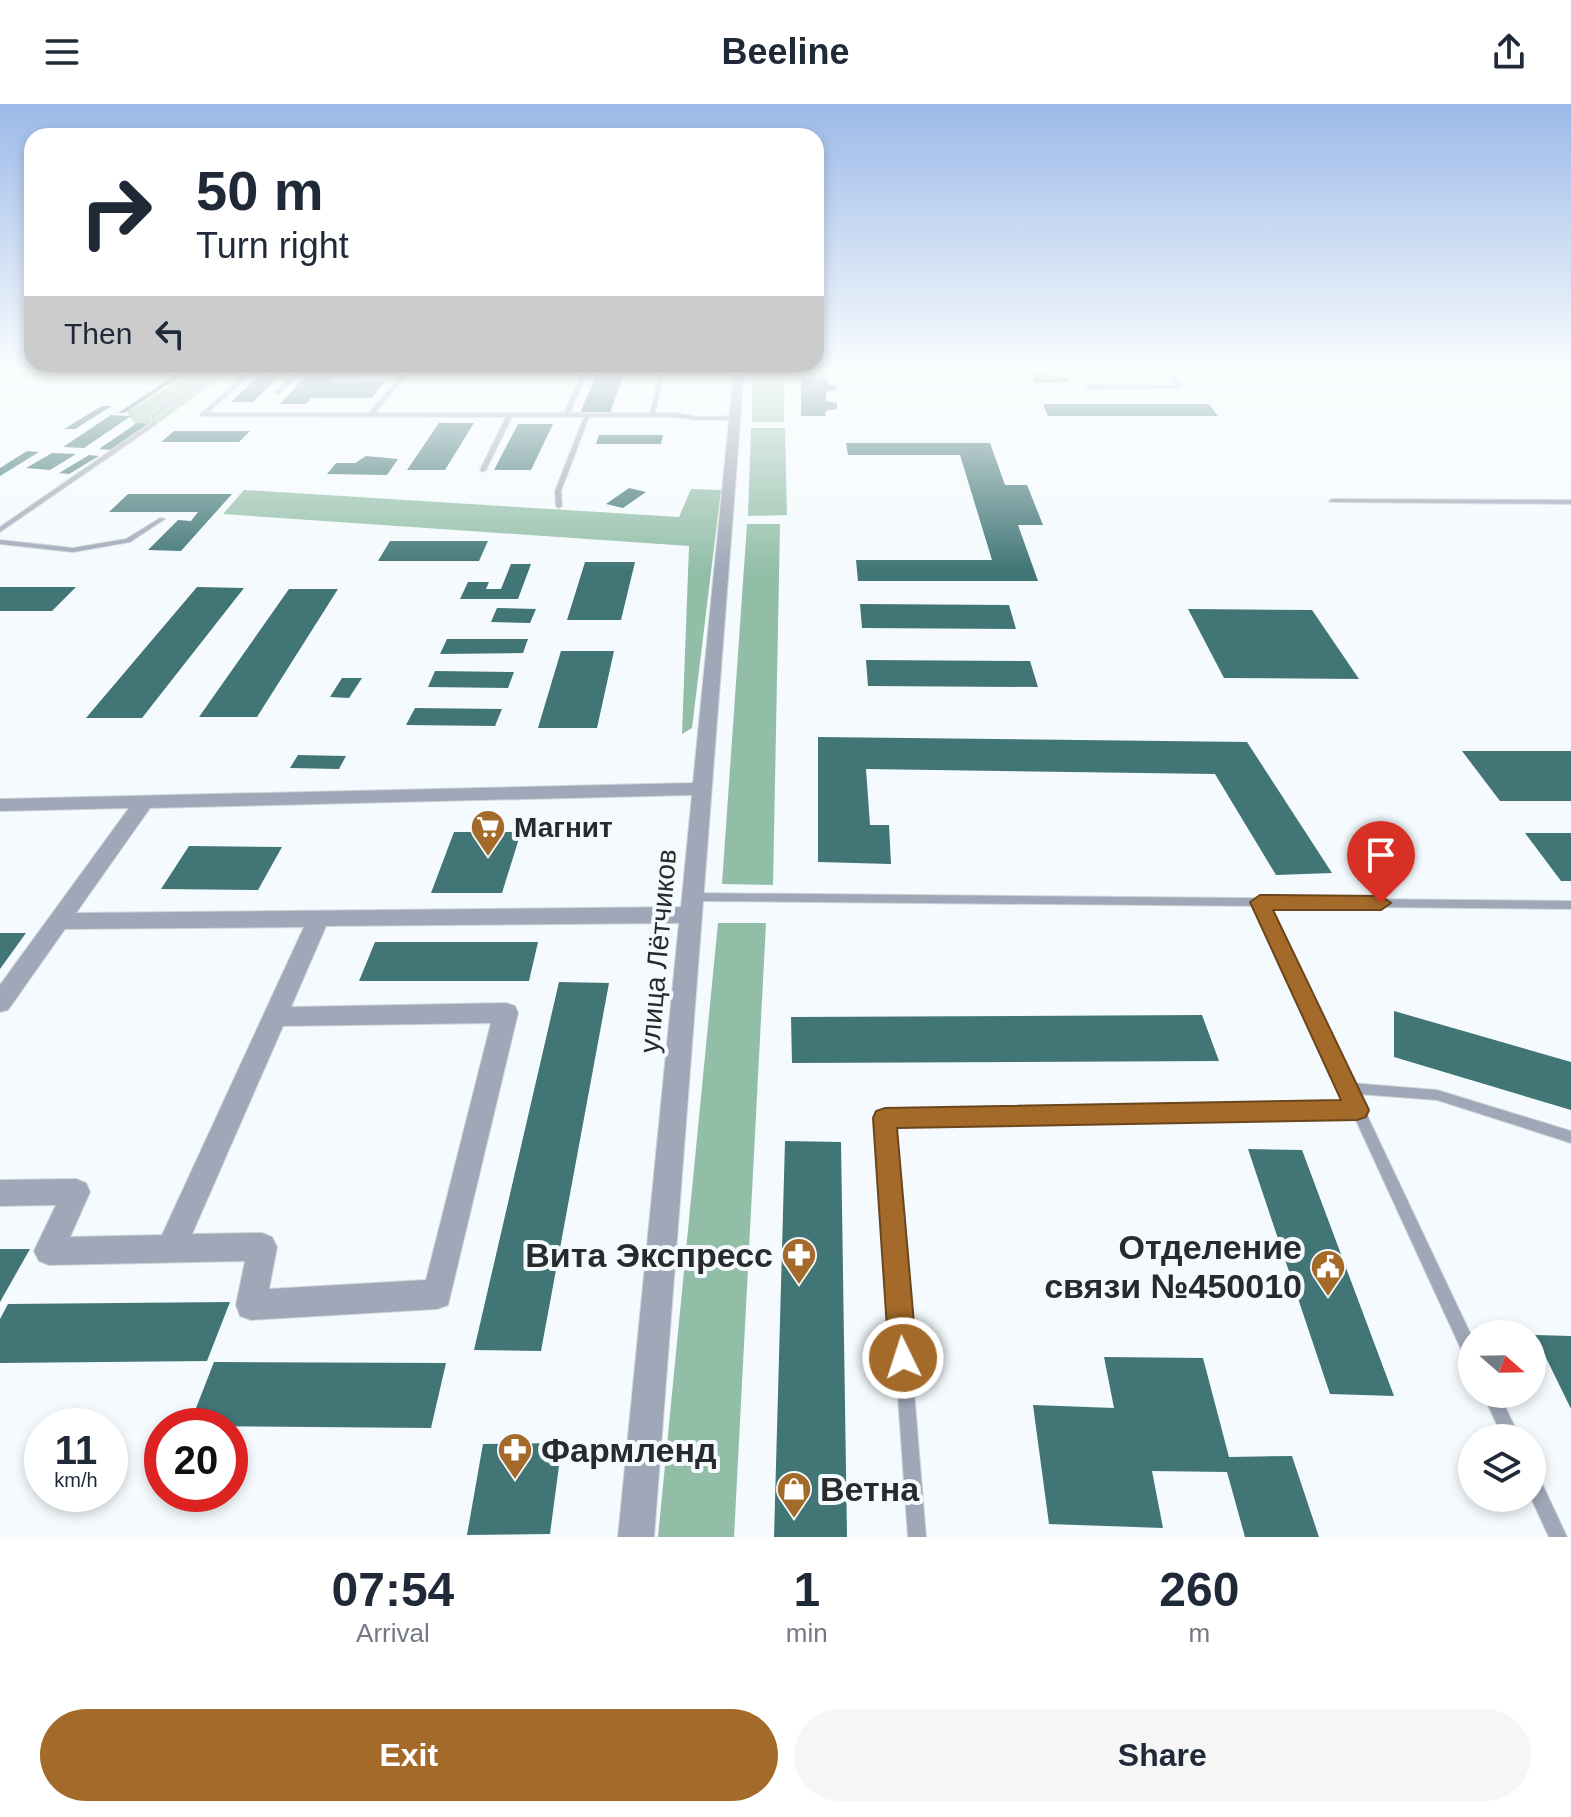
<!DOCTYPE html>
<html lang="en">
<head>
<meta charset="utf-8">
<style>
  :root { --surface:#fff; --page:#f6f6f7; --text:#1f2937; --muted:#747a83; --accent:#a46a29 }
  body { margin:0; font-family:Arial,sans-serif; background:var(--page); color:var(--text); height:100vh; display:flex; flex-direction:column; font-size:30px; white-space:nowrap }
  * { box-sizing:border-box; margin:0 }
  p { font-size:26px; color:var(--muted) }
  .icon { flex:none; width:44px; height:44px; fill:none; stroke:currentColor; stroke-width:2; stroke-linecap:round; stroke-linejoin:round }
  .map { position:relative; height:1433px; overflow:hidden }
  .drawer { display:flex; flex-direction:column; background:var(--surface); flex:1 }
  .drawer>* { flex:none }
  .banner { position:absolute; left:24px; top:24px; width:800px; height:244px; border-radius:24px; box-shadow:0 4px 12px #0003; background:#fff; color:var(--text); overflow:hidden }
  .needle { width:52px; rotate:110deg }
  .fabs { position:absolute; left:1458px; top:1216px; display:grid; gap:16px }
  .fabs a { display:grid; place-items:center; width:88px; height:88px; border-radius:50%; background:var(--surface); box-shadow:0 4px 12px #0003; font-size:40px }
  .speed { position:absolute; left:24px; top:1304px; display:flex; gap:16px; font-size:40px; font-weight:700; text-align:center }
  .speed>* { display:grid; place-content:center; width:104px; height:104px; border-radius:50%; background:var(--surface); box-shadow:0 4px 12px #0003; line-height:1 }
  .speed small { font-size:20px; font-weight:400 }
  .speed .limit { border:12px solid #d22; background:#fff; color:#111 }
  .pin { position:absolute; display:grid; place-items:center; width:68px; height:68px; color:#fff; margin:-82px -34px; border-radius:50% 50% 50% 0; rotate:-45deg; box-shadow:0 0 8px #0007 }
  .pin .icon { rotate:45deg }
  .me { position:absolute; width:88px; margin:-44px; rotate:356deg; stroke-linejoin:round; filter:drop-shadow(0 0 6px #0008) }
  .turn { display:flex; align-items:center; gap:28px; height:168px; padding:0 40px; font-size:36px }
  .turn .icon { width:104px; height:104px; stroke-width:2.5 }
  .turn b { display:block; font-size:56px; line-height:68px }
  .then { display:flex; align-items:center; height:76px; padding:0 40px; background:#0003; gap:16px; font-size:30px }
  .eta { display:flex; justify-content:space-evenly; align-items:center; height:136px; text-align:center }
  .eta b { font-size:48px; font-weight:700; line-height:56px }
  .primary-button { display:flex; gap:16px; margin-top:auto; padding:16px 40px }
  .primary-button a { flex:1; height:92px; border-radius:48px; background:var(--accent); color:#fff; font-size:32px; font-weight:700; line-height:92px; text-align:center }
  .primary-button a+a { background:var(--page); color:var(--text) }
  header { display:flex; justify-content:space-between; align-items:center; height:104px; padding:0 40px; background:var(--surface); font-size:36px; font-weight:700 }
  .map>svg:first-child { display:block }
  .forest { fill:#92bea8 }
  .building { fill:#417576 }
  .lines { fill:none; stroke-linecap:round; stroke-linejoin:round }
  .lane-casing { stroke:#cfd5d7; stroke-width:2 }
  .street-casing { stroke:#cfd5d7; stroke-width:2 }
  .secondary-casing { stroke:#cfd5d7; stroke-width:2 }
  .lane { fill:#9fa8b8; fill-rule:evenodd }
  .street { fill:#9fa8b8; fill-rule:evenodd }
  .secondary { fill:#748198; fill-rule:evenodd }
  .route { fill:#a46a29; stroke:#6b451b; stroke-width:2 }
  .labels { text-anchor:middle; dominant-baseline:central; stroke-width:8; stroke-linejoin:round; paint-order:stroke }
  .poi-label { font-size:28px; font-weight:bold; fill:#282a2b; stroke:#f4fafd; text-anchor:start }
  .street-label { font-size:28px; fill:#282a2b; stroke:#f4fafd }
  .near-poi-label { font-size:34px; font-weight:bold; fill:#282a2b; stroke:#f4fafd; text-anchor:end }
</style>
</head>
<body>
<header><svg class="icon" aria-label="menu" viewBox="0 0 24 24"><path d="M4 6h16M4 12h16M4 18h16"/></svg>Beeline<svg class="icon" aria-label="share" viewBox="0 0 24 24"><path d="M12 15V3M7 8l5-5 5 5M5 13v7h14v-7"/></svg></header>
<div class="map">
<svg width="1571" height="1433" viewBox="0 0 1571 1433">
  <rect width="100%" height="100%" fill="#f4fafd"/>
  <path class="forest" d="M195,267H229L157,320L136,322L127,308Z
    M752,267H785L784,318H752Z
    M751,324H785L787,411L748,412Z
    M691,385L721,386L692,624L682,630L689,442L223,410L244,386L679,413Z
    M747,420H780L773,781L722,780Z
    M718,819H766L734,1433H658Z"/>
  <path class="building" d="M181,267H189L125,309H118Z
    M274,267H285L253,298H231L259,272H268Z
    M598,267H625L610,309H580Z
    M1028,267H1050L1055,273H1066L1070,278L1035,279Z
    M306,272H334L329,278L385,277L372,294H311L306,300H280Z
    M801,274H826L829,281H836L837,285L826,288V297L837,299V305L825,307L826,312H801Z
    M1043,300H1209L1218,312H1048Z
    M102,302H112L75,325H64Z
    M111,311L131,312L84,344L63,343Z
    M137,319L150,320L112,346L99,345Z
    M439,319H474L445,366H407Z
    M518,320H553L531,366H494Z
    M174,327H250L239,338H161Z
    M599,331H663L661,340H596Z
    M846,339H990L1005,381H1027L1043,421H1018L1038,477H858L856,456H992L960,351H848Z
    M27,347L39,348L0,372V364Z
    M52,349L76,350L50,366L26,364Z
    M89,351L99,352L69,370L59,369Z
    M366,352L398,355L387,371L327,370L336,359H355Z
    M629,384L646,388L623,404L606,400Z
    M128,390H232L181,447L148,446L178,416L191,417L198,408H109Z
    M390,437H488L479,457H378Z
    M585,458H635L621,516H567Z
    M511,460H531L518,495H460L468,478H489L486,485H501Z
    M0,483H76L52,507H0Z
    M197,483L244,484L142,614H86Z
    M289,485H338L257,613H199Z
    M860,500L1009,501L1016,525L862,524Z
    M497,504L536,505L530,519L491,518Z
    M1188,505L1312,506L1359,575L1224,574Z
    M447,535H528L523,549L440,550Z
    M561,547H614L597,624H538Z
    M866,556L1030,557L1038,583L868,582Z
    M435,567L514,568L508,584L428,583Z
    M342,574H362L349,594L330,593Z
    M415,604L502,605L495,622L406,621Z
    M818,633L1247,638L1332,769L1276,771L1215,670L866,665L870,721H889L891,760L818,758Z
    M1462,647H1571V697H1500Z
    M298,651L346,652L339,665L290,664Z
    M454,728H521L502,789H431Z
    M1525,729H1571V777H1561Z
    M189,742L282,743L258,786L161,785Z
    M0,829H26L0,865Z
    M375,838H538L529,877H359Z
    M559,878L609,879L541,1247L474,1246Z
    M1394,907L1571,958V1006L1394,953Z
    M1202,911L1219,957L792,959L791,913Z
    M785,1037L841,1038L847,1433H774Z
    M1248,1045L1302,1046L1394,1292L1330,1290Z
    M0,1145H30L0,1198Z
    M230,1198L207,1257L0,1259V1215L8,1200Z
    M1535,1231L1571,1232V1305Z
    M1104,1253L1203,1254L1229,1353L1292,1352L1319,1433H1245L1227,1368L1152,1367L1163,1424L1049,1420L1033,1301L1114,1304Z
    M214,1258L446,1259L431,1324L189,1322Z
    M562,1339L550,1430L467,1431L483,1340Z"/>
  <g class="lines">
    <defs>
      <path id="lane" d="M220,267H226L157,311V320L0,428V423L152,318V309Z
        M249,267H255L207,309H369L405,267H410L375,309H564L583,267H588L570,309H650L660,267H665L655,309H676L700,313L735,312L738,314L735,316H698L676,313H589L561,387L562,402L559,404L556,402L555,387L584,313H512L486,366L483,368L480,366L506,313L200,312V310Z
        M297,267H303L279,290H275V288Z
        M1164,267H1169L1182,282V284L1088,285L1085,283L1088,281H1176Z
        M1332,395L1571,396V400L1330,398L1329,397Z
        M160,414L165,415L130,438L73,448L0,440V436L73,444L126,435Z
        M694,789L1571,797V805L1267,802L1351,979L1437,986L1571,1027V1039L1437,996L1357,990L1472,1233V1258L1466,1256L1354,1012L892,1020L926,1433H908L878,1014L880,1010L885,1008L1348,1001L1256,802L694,797L690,796L689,793L690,790Z
        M1483,1290H1499L1520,1334H1503Z
        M1532,1368L1538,1371L1567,1433H1549L1531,1394Z"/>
      <path id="street" d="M734,267H744L654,1433H618L679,819L326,822L291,903L506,899L515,902L518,909L448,1201L437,1205L251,1216L240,1212L236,1201L245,1157L49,1161L39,1157L34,1147L56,1101L0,1102V1076L76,1075L86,1079L90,1088L70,1133L162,1131L304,823L65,825L8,906L0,908V881L129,704L0,707V695L693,679ZM692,691L681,803L76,809L150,704ZM491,919L426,1176L269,1185L277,1143L272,1133L262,1129L192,1130L283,922Z"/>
      <path id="secondary" d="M1563,267H1571V271Z"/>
    </defs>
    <use href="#lane" class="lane-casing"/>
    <use href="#street" class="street-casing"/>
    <use href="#secondary" class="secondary-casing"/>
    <use href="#lane" class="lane"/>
    <use href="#street" class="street"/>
    <use href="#secondary" class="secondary"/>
  </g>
  <linearGradient id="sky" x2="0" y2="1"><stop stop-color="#9bb9e8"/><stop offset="0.57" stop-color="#fafdfe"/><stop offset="1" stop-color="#fafdfe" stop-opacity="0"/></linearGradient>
  <rect width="1571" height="467" fill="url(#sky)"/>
  <path class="route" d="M1260,791L1381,792L1391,799L1381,806H1273L1369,1006L1366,1013L1357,1016L897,1024L917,1254L913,1264L903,1268L893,1264L889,1254L873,1014L876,1007L885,1004L1341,996L1250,798Z"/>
  <defs>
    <symbol id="supermarket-pin" viewBox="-11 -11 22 30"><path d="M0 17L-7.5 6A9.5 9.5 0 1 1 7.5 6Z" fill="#a46a29" stroke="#f4fafd"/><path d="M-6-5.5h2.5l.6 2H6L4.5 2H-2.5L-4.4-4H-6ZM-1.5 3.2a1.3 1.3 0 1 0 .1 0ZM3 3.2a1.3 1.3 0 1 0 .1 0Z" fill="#fff"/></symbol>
    <symbol id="pharmacy-pin" viewBox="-11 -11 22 30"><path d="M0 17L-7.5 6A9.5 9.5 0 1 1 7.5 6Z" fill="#a46a29" stroke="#f4fafd"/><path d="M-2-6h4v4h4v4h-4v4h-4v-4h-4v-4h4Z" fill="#fff"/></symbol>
    <symbol id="civic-pin" viewBox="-11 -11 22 30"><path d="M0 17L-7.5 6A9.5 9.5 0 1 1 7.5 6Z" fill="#a46a29" stroke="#f4fafd"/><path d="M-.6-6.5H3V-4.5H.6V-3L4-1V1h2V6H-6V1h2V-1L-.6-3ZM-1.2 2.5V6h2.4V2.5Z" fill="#fff"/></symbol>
    <symbol id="shop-pin" viewBox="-11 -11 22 30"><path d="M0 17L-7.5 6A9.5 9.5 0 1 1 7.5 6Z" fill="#a46a29" stroke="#f4fafd"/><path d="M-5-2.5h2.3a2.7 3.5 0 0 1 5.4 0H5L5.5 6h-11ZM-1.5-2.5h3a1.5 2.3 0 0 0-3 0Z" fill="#fff"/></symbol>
  </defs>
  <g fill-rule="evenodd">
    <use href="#supermarket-pin" x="468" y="703" width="40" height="54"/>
    <use href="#pharmacy-pin" x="779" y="1131" width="40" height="54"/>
    <use href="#civic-pin" x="1308" y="1143" width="40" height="54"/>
    <use href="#pharmacy-pin" x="495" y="1326" width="40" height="54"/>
    <use href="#shop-pin" x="774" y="1365" width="40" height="54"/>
  </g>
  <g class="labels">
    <g class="poi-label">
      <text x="514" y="723">Магнит</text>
    </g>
    <g class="street-label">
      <text transform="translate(658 847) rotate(-85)">улица Лётчиков</text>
    </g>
    <g class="near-poi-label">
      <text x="1302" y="1143">Отделение<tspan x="1302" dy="39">связи №450010</tspan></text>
      <text x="773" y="1151">Вита Экспресс</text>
      <text x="541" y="1346" text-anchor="start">Фармленд</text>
      <text x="820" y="1385" text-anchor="start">Ветна</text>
    </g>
  </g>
</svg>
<div class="fabs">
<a><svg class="needle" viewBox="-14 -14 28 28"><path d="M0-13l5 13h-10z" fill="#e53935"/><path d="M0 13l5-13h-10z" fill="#747a83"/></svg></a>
<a><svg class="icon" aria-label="layers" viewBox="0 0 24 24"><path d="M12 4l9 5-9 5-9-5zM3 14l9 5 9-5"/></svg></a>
</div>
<div class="speed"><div>11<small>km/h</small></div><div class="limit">20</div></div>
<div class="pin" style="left:1381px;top:799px;background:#d93025"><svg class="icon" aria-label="arrive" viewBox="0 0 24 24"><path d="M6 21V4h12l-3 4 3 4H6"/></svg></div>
<svg class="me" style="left:903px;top:1254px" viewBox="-20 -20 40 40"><circle r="17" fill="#a46a29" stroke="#fff" stroke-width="3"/><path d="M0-11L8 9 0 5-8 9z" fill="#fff"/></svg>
<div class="banner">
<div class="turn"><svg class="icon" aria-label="right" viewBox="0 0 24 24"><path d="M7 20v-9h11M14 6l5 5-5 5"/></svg><div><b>50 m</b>Turn right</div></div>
<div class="then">Then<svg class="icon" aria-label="left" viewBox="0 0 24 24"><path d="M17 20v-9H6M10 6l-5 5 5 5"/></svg></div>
</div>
</div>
<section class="drawer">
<div class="eta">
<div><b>07:54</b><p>Arrival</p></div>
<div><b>1</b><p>min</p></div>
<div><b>260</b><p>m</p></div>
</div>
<div class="primary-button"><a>Exit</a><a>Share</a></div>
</section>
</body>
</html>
